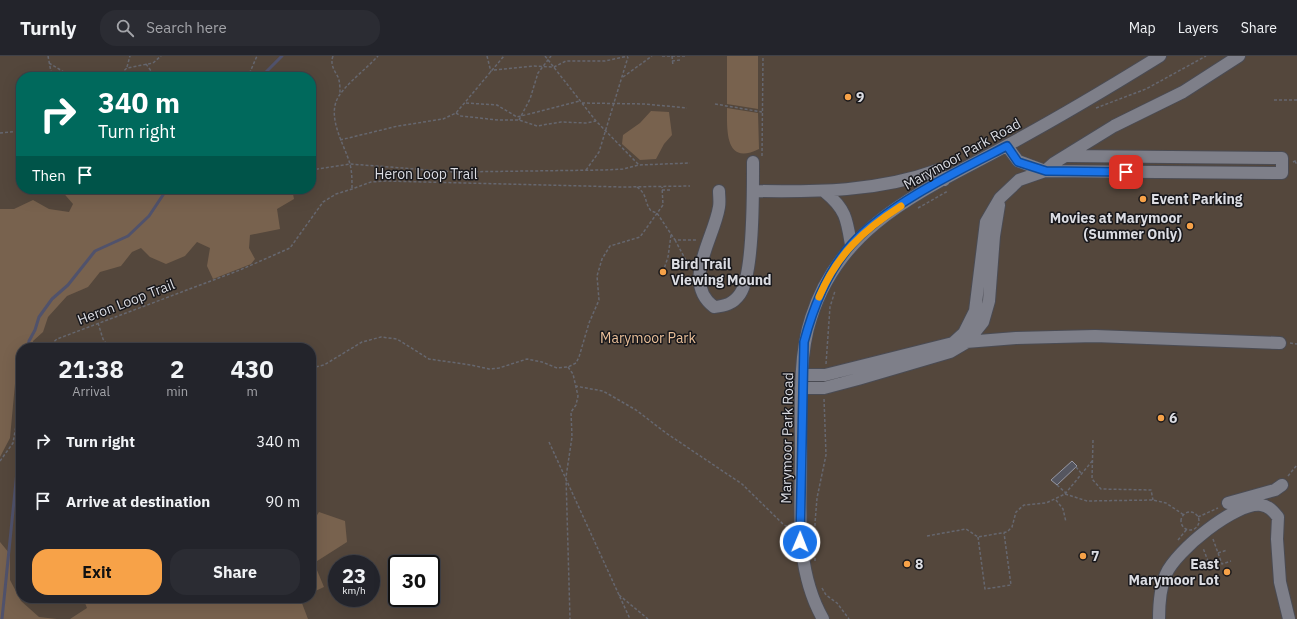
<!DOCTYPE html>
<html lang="en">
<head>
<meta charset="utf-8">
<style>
  :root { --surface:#23242b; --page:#2b2c33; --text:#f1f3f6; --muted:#a3a4a9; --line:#404147; --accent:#f7a248 }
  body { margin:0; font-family:"IBM Plex Sans",sans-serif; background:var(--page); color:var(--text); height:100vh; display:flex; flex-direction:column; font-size:15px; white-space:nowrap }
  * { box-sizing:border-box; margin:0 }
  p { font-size:13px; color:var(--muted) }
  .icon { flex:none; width:22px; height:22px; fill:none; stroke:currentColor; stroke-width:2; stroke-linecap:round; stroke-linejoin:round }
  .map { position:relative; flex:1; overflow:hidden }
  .details { position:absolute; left:16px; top:287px; width:300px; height:260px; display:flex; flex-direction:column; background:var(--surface); border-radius:16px; box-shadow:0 4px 16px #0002,0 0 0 1px var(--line) }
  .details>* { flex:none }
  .banner { position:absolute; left:16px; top:16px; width:300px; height:122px; border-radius:16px; box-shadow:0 4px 16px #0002,0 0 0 1px var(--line); background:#00695c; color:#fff; overflow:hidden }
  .speed { position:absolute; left:328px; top:499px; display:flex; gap:8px; font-size:20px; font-weight:700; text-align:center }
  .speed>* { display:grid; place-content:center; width:52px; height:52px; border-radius:50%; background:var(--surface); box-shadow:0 4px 16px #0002,0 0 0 1px var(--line); line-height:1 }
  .speed small { font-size:10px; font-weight:400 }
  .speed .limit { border:2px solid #111; border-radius:6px; background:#fff; color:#111 }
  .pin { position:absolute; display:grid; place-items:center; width:34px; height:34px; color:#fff; margin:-17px; border-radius:8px; box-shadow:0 2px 6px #0006 }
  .me { position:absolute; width:44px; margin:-22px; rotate:1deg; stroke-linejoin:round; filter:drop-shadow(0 0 3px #0008) }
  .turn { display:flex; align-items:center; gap:14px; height:84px; padding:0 16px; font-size:18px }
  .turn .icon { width:52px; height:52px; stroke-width:2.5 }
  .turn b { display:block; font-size:28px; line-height:34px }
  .then { display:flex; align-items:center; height:38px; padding:0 16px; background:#0003; gap:8px; font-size:15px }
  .eta { display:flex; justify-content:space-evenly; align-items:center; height:68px; text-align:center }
  .eta b { font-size:24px; font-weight:700; line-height:28px }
  .primary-button { display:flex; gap:8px; margin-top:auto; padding:8px 16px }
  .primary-button a { flex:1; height:46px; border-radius:16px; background:var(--accent); color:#111; font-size:16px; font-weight:700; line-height:46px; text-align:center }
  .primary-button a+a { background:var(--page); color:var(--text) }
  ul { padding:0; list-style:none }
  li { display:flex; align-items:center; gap:12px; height:60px; padding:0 16px }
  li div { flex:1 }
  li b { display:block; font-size:15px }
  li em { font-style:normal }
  header { display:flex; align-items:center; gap:24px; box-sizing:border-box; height:56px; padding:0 20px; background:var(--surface); border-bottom:1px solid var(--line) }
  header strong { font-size:19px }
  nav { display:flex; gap:22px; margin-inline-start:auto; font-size:14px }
  .search { width:280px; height:36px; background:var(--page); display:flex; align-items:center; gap:10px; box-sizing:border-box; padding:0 14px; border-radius:16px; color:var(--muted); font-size:15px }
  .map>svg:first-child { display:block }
  .green { fill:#54473c; fill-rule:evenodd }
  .forest { fill:#78624e }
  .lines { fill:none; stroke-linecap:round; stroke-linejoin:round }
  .stream { stroke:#50526c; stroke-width:3 }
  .building { fill:#555660; stroke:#9697a2 }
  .minor-casing { stroke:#4a4b53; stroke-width:14 }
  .path { stroke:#66676f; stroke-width:1.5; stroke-dasharray:3 2; stroke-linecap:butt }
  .minor { stroke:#7e7f89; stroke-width:12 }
  .route-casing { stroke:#114b97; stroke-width:10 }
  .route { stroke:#1a73e8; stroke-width:7 }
  .slow { stroke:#f59e0b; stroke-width:7 }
  .poi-dot { fill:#f7a248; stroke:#18181c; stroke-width:1.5 }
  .labels { text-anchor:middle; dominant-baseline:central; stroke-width:3; stroke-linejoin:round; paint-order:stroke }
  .poi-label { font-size:14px; font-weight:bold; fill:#dcdde3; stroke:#18181c; text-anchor:start }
  .street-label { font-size:14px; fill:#dcdde3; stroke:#18181c }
  .park-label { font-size:14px; fill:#ebc099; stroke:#18181c }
</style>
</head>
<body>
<header>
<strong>Turnly</strong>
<div class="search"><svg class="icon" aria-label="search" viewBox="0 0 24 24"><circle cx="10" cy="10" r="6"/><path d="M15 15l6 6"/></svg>Search here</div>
<nav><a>Map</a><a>Layers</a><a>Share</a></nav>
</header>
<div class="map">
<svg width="1297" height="563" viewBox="0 0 1297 563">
  <rect width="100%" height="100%" fill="#2f3039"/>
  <path class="green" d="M0,0H1297V563H0ZM21,21H311V133H21ZM21,292H311V542H21ZM337,508H371V542H337ZM397,508H431V542H397Z"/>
  <path class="forest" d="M727,0H758V53L727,48Z
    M727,52L758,57L759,93C725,110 727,75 727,52Z
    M651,55L669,56L672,79L664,88L656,103L640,104L622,88L623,79L640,67Z
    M60,133H243L259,137L269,133H292L294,143L277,153L280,173L250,179L249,192L255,203L251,208L213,223L207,210L210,192L197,186L185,200L166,208L150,201L141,192L132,196L121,210L100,216L88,231L67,240L48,261L43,276L33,285L32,292H21V310L16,317L10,382L0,401V153H14L33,144L49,153L69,156L73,148Z
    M319,456L345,465L347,486L314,507L324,531L311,537V469Z
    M0,486L10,498V524L21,545L39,561L57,563H0Z
    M83,542H300L308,563H70L87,552Z"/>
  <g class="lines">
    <path class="stream" d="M261,21L282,0
      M28,292L29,285L35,274L39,261L52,243L68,229L95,195L128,180L149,160L167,133
      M2,563L21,376"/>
  </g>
  <path class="building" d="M1072,405L1077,410L1057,429L1051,424Z"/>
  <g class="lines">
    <defs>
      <path id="minor" d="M1007,90L1018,105L1045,115L1282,117V102L1068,100
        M719,135C719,140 720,146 719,151C714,183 681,226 714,251C725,250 733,248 740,238C754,218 753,133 753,106
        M753,135C817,136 877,136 938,114L944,124
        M825,136C846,153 847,164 851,189
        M953,287L1016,282L1095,280L1280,287
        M803,319H825L953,287L964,277L975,255L986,166L1000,142L1019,124L1045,115L1054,107L1114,70L1183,36L1239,0
        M802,332H824L858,323L950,296L967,286L983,266L989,245L994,180L999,149
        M1228,447L1275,434L1282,429
        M823,563C794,512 801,453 801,397C801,355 798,301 811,262C841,166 926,134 1006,90C1058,62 1110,31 1160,0
        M1159,563C1159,548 1160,532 1166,518C1176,495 1235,446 1261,449C1269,450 1273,455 1278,461L1277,483L1280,526L1289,563"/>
    </defs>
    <use href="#minor" class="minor-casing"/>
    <path class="path" d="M48,0L52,21
      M333,0C330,8 334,14 338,21C340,26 340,32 340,37
      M487,0L491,16
      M545,0L596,65L639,109L690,107
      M662,0H685
      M672,0L673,10
      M672,5L680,4
      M49,7L72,21
      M146,8L154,19L159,21
      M127,11L130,0
      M494,14L534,10L554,11L566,5H605L628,0
      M117,21L127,12L153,7L161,0
      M246,21L250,16L257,0
      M623,21L652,0
      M1274,44H1297
      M466,47L497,49L517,61L580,45
      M582,47L645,48L687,52
      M715,48L762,56
      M1096,52L1146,33L1206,0
      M456,57L461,60L498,64H519L537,70L561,66L586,67L596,65
      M519,64L530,43L538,17L551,0
      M0,77L21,75
      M340,84L398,70L443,63L456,57L504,0
      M762,100L763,0
      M1295,105L1297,109
      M1293,106L1297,104
      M311,114L350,108L454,116L604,114L623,113L639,109
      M586,114L599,96L628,1
      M637,131C648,139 644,146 651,155L657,157L675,184H696
      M352,132C352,124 352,116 350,108C344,87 324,58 341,37C351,24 366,13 378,0
      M662,134H672
      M918,152L948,135
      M675,184L690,212
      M663,216L668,201L671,179
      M98,267L103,283L109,292
      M1290,287L1297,288
      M47,292L57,283L240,214L290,192L323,146L336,138L352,133L371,126L386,125L623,131L690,130
      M826,308L830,251L835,235
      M568,311L573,318L578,340L576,349L571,356L572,381L566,421L570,563
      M311,312L324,309L362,286L381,281L397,283L429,303L471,309L489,313L499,312L527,303L542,306L557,312L568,311L576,307L579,301L589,267L599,244L597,220L602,203L610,190L640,181L663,149L662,131
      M575,330L603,335L636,354L666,377L742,428L784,469L791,472
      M1093,384L1092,423L1101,433L1151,434L1153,444
      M549,386L630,563
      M0,405L13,387L16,370L17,339L21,314
      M1076,411L1081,417
      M1288,420L1297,409
      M1057,429L1066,437
      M1065,438L1093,404
      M1056,444L1063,453L1066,466
      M1181 465a9 9 0 1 1 18 0a9 9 0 1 1-18 0Z
      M1198,461L1218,452
      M927,480L966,473L978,481L1007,476L1012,471L1016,456L1024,449L1046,447L1065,438L1087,445L1153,444L1166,447L1184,459
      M978,481L985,533L1011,529L1004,477
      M1213,483L1222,508L1231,505
      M1178,484L1187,473
      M1218,497L1227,494
      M815,505V467L817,442L826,399L824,342
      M1198,508L1208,505L1203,492
      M822,532L826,539L837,547L849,563
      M619,539L648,563"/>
    <use href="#minor" class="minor"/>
  </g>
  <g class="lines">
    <defs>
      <path id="route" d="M800,486L804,286C813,252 827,216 851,189C888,148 958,115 1007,90L1018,106L1046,115L1126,116"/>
    </defs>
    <use href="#route" class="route-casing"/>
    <use href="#route" class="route"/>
    <path class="slow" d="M819,241C837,199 863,174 901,150"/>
  </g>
  <g class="poi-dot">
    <circle cx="848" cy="41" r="4"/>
    <circle cx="1143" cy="143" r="4"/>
    <circle cx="1190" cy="170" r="4"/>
    <circle cx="663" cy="216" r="4"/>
    <circle cx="1161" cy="362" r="4"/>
    <circle cx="1083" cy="500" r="4"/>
    <circle cx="907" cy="508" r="4"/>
    <circle cx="1227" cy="516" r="4"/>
  </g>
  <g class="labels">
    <g class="poi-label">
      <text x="856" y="41">9</text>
      <text x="1151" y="143">Event Parking</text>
      <text x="1182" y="162" text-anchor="end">Movies at Marymoor<tspan x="1182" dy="16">(Summer Only)</tspan></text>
      <text x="671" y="208">Bird Trail<tspan x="671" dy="16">Viewing Mound</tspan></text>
      <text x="1169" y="362">6</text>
      <text x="1091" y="500">7</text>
      <text x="915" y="508">8</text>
      <text x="1219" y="508" text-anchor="end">East<tspan x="1219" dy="16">Marymoor Lot</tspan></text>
    </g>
    <g class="street-label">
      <text transform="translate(962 98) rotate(-29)">Marymoor Park Road</text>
      <text x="426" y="118">Heron Loop Trail</text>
      <text transform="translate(126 246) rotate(-21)">Heron Loop Trail</text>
      <text transform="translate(787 382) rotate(-89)">Marymoor Park Road</text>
    </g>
    <g class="park-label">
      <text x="648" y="282">Marymoor Park</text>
    </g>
  </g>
</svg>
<div class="speed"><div>23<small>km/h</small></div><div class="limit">30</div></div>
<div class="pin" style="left:1126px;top:116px;background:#d93025"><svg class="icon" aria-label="arrive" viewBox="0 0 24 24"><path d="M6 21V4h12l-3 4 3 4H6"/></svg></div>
<svg class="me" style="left:800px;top:486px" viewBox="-20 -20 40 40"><circle r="17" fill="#1a73e8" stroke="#fff" stroke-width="3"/><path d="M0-11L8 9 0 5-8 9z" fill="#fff"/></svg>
<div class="banner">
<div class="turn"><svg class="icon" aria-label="right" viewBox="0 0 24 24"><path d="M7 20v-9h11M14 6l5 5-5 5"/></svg><div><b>340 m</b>Turn right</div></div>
<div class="then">Then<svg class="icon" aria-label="arrive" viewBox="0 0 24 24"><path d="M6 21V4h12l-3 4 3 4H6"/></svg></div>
</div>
<section class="details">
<div class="eta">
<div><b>21:38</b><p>Arrival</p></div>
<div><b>2</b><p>min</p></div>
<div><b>430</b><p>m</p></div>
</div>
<ul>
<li><svg class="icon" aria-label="right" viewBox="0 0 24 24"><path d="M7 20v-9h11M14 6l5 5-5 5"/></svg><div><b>Turn right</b></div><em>340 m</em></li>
<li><svg class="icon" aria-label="arrive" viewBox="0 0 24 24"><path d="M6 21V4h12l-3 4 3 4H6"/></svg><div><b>Arrive at destination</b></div><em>90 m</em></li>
</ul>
<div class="primary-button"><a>Exit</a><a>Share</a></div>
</section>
</div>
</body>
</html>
